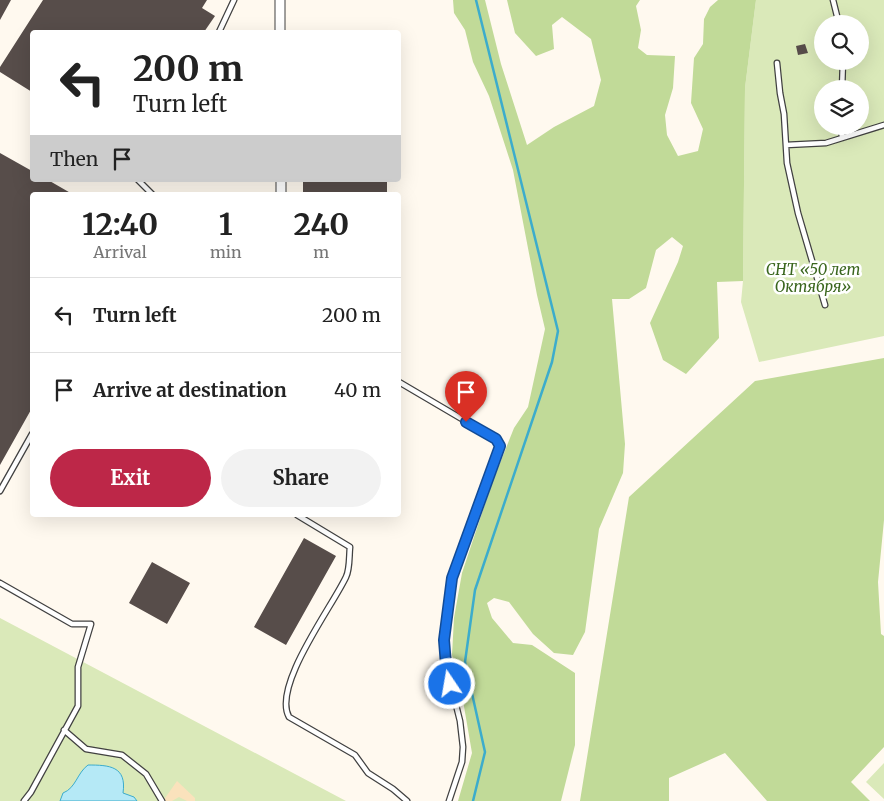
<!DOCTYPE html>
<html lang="en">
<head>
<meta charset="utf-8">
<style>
  :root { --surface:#fff; --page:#f2f2f2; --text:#222; --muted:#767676; --line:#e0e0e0; --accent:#bd2748 }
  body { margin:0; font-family:Merriweather,serif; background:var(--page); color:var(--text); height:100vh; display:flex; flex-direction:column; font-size:19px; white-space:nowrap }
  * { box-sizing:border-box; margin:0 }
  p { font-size:16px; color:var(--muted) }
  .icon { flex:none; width:28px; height:28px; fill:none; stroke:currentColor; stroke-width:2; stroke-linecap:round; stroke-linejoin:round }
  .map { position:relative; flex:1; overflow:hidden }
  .side { position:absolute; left:30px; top:192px; width:371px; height:325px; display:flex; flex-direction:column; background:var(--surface); border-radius:5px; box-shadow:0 5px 20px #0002 }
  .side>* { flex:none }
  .top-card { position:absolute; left:30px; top:30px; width:371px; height:152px; border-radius:5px; box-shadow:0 5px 20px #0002; background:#fff; color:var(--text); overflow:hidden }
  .tools { position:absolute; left:814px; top:15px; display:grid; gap:10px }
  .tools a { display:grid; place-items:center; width:55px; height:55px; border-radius:50%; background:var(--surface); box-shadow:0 5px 20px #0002; font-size:25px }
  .pin { position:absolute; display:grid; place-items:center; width:42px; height:42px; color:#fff; margin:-51px -21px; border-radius:50% 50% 50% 0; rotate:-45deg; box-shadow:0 0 5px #0007 }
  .pin .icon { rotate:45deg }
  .me { position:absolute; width:55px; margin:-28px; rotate:348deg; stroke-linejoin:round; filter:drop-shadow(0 0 4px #0008) }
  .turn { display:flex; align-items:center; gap:18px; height:105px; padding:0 20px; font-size:22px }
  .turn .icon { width:65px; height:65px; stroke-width:2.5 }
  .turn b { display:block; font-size:35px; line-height:42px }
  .then { display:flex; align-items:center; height:48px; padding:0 20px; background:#0003; gap:10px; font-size:19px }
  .eta { display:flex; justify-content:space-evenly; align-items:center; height:85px; text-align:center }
  .eta b { font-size:30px; font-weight:700; line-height:35px }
  .cta { display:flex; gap:10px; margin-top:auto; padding:10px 20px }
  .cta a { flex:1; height:58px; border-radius:30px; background:var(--accent); color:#fff; font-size:20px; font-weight:700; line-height:58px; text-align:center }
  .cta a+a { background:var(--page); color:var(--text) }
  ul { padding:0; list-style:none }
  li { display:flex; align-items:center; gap:15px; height:75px; padding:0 20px; border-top:1px solid var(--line) }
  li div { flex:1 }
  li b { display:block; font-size:19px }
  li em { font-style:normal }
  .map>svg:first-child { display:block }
  .green { fill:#dae9b9; fill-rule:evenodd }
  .forest { fill:#c1da98 }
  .sand { fill:#fae2bc }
  .water { fill:#b5e9f6; stroke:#3caccc }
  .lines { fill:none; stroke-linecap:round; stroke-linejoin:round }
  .stream { stroke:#3caccc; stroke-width:2.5 }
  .building { fill:#574d4a }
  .service-casing { stroke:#414141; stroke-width:7 }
  .minor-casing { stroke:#414141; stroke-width:11 }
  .service { stroke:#fff; stroke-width:4.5 }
  .minor { stroke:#fff; stroke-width:9 }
  .route-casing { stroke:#114b97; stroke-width:12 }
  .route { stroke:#1a73e8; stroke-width:9 }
  .labels { text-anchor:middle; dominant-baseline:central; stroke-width:5; stroke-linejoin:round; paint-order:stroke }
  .park-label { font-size:15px; font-style:italic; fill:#3a661e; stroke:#fff }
</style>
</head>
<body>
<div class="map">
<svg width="884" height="801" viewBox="0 0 884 801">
  <rect width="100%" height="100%" fill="#fff9ef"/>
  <path class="green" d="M756,0H884V336L759,362L741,302L743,281L745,88ZM822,24H860V61H822ZM822,89H860V126H822Z
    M0,618L346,801H0Z
    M884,763V799L866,782Z"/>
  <path class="forest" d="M453,0H485L501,64L527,145L554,127L594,106L601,80L591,39L562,17L552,25L554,49L536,56L515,33L507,0H640L636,6L641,30L638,48L647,55L675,56L673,88L665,115L667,135L678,156L698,151L703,129L691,103L694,58L703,44L704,19L710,7L718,0H756L745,88L743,281L717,282L719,338L686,374L663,360L650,323L678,262L683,246L672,237L656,250L646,288L629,299H612L625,444L623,473L599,529L585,632L573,655L554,653L533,634L509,602L494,598L487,603L492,618L513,643L532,645L575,673V745L561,801H458L472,753L461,689L452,655L454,618L462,573L492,483L514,428L528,407L545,329L537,295L513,170L489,96L473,62L465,30L454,13Z
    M884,358V520L878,582L881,634L884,636V747L851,782L870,801H767L725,753L669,778V801H580L629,497L755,381Z"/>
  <path class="sand" d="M177,781L195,798V801H187L179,797L172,801H163Z"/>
  <path class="water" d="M88,765C109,765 127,766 123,793L134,797L137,801H60L63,793C76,788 77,773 88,765Z"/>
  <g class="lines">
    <path class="stream" d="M473,801L485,752L465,662L475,590L552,362L558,331L476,0"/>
  </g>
  <path class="building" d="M0,0H11L0,20Z
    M43,0H207L202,8L215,16L204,32H32V92L0,72V67Z
    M805,44L808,53L798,55L796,46Z
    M0,153L32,171V180H48L74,195H32V408L0,465Z
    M303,180H387V195H303Z
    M304,538L336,556L286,645L254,627Z
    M152,562L190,583L167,624L129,603Z"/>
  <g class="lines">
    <defs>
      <path id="service" d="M833,0L839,24
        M219,32L234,0
        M777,63L780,93L784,114L787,163L798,213L825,305
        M842,89L843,61
        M841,126L842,138
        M786,145L826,143L884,125
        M138,180L153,195
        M399,382L496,439L501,446L452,578L444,640L446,665L460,721L463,747L462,762L449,801
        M0,491L32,434
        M297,515L350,547C349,556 350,569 346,577C332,607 272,686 289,717L355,755L368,773L393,789L407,801
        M0,583L72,624H91L78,667V706L31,792L24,801
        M64,730L86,749L122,755L146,774L162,801"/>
      <path id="minor" d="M280,0V32
        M281,180V195"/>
    </defs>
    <use href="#service" class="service-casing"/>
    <use href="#minor" class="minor-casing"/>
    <use href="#service" class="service"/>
    <use href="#minor" class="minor"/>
  </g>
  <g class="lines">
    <defs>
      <path id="route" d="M450,684L446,665L444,640L452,578L500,446L496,439L466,422"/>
    </defs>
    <use href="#route" class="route-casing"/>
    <use href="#route" class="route"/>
  </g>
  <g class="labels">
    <g class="park-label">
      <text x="813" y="269">СНТ «50 лет<tspan x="813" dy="17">Октября»</tspan></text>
    </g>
  </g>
</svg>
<div class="tools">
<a><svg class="icon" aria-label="search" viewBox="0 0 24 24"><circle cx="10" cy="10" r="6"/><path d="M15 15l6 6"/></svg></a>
<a><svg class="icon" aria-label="layers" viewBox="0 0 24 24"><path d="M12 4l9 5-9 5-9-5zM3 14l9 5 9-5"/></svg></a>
</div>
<div class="pin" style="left:466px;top:422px;background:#d93025"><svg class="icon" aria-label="arrive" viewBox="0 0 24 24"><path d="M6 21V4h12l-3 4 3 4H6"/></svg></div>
<svg class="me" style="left:450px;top:684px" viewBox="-20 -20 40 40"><circle r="17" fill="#1a73e8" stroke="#fff" stroke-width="3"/><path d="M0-11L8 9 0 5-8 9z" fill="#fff"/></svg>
<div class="top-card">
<div class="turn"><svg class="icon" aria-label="left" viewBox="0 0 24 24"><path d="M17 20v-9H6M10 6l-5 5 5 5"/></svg><div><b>200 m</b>Turn left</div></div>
<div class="then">Then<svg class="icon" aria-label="arrive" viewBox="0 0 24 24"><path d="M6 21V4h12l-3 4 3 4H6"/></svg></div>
</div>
<section class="side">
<div class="eta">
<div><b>12:40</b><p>Arrival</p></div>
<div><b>1</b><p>min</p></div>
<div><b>240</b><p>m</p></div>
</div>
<ul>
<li><svg class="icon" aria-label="left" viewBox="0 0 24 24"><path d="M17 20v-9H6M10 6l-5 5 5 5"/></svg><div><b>Turn left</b></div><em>200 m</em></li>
<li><svg class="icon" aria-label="arrive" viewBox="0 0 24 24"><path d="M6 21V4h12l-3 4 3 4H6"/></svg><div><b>Arrive at destination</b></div><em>40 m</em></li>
</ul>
<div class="cta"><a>Exit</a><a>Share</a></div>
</section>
</div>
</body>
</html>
